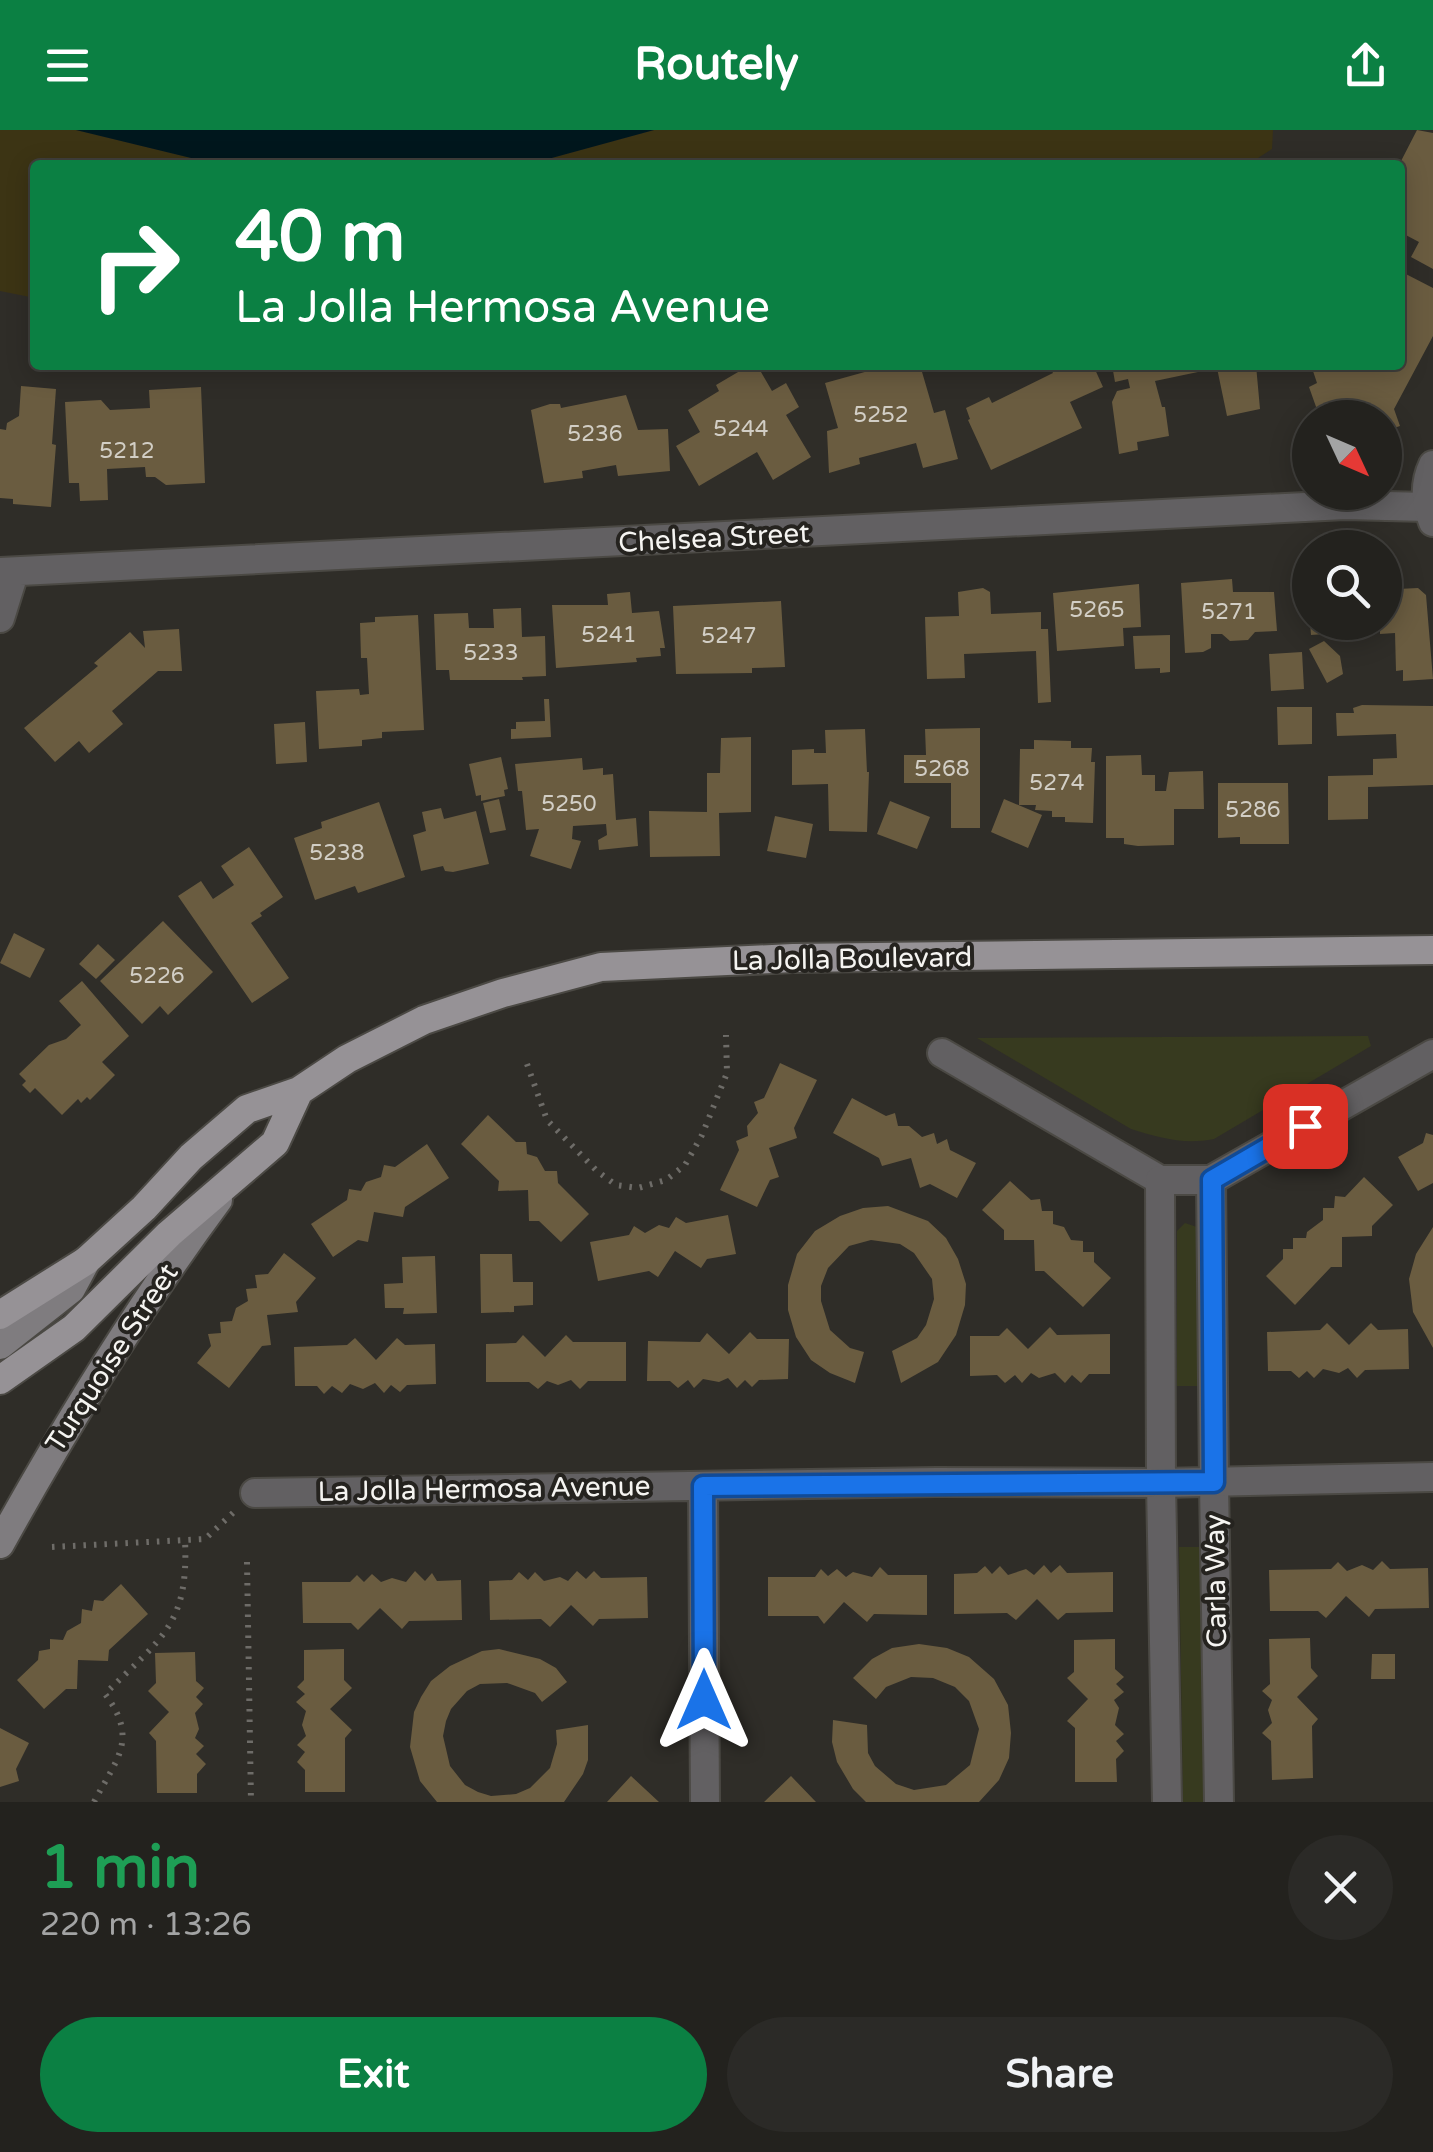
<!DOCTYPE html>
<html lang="en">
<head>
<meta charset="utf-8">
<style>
  :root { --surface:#23221e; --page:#2b2a27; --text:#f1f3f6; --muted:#a3a4a4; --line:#403f3c; --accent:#0b8043 }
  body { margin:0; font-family:"Varela Round",sans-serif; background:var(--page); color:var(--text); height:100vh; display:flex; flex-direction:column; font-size:38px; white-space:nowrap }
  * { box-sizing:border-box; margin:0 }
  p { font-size:32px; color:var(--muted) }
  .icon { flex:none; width:55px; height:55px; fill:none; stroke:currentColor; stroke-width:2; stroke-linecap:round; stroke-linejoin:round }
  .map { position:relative; height:1672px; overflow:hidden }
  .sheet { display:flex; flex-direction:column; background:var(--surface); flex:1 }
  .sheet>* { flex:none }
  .top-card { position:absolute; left:30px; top:30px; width:1375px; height:210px; border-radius:10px; box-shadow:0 5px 25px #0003,0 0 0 2px var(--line); background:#0b8043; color:#fff; overflow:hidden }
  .needle { width:65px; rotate:134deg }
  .tools { position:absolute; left:1292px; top:270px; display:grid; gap:20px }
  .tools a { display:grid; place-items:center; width:110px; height:110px; border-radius:50%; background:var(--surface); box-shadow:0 5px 25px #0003,0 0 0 2px var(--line); font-size:50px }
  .pin { position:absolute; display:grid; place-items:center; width:85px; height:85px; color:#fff; margin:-42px; border-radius:20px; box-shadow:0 5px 15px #0006 }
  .me { position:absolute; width:110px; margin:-55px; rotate:0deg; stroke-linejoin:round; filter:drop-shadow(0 0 8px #0008) }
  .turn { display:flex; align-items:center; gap:35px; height:210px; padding:0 40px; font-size:45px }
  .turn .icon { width:130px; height:130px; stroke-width:2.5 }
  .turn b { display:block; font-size:70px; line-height:85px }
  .round { display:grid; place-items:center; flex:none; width:105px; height:105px; border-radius:52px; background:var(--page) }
  .headline { display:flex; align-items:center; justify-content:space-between; height:170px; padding:0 40px }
  h1 { font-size:60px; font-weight:800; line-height:75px; color:#1e9e55 }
  .action { display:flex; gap:20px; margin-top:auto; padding:20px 40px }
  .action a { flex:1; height:115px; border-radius:60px; background:var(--accent); color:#fff; font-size:40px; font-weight:800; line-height:115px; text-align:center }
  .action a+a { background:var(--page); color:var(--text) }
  header { display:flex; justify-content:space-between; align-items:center; height:130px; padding:0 40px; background:var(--accent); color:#fff; font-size:45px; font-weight:800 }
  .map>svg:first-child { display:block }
  .green { fill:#373a1f }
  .sand { fill:#3c3414 }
  .water { fill:#00171d }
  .building { fill:#6a5c40 }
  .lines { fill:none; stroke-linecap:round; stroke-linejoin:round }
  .minor-casing { stroke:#4b4944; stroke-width:32 }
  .tertiary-casing { stroke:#4b4944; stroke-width:32 }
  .secondary-casing { stroke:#4b4944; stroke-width:32 }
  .primary-casing { stroke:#4b4944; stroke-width:32 }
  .path { stroke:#6e6c68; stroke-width:6; stroke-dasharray:2.5 8; stroke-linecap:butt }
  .minor { stroke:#626062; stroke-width:28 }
  .tertiary { stroke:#626062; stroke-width:28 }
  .secondary { stroke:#7f7c7f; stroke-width:28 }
  .primary { stroke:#969296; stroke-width:28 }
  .route-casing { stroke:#114b97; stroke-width:25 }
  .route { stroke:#1a73e8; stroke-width:18 }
  .labels { text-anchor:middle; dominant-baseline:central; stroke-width:8; stroke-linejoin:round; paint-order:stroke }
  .number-label { font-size:22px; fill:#d2cec5 }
  .street-label { font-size:28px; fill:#f5f4f1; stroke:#25231f }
</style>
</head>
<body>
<header><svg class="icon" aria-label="menu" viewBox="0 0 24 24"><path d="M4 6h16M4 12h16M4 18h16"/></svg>Routely<svg class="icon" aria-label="share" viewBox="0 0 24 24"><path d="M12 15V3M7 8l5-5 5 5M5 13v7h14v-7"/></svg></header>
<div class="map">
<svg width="1433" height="1672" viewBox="0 0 1433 1672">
  <rect width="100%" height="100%" fill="#2f2d28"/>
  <path class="green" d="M1368,906L1371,916L1214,1009C1184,1015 1160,1008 1131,999L977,908Z
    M1185,1093L1197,1097L1199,1105L1198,1256H1177V1101Z
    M1179,1417H1200L1204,1672H1183Z"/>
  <path class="sand" d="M0,0H76L220,35H35V168L0,161Z
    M654,0H1273L1272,19L1247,35H526Z"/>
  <path class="water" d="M76,0H654L526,35H220Z"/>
  <path class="building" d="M1417,0L1433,3V139L1411,127L1419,112L1400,102V35H1388L1391,29L1400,33Z
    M1400,141L1433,158V206L1394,279L1400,296L1385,301V288H1320L1309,257L1317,253L1313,241L1330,235H1400Z
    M750,235H757L772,261L786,253L799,277L786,285L811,327L773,350L757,322L699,356L676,316L700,302L688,280L719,261L716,255Z
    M890,235H897L899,240L920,235L934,283L945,280L958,329L923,338L916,313L859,328L860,334L829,343L827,301L838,298L825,253Z
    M1049,235H1093L1103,257L1070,272L1082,298L991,340L968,290L970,289L966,278L989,267L992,273L1053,243Z
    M1112,235H1256L1260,279L1227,286L1217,238L1155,251L1162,277H1165L1169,306L1137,312L1138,320L1119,324L1112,272L1117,261L1130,258L1128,249L1115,252Z
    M21,256L56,259L52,314L56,315L51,377L13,374V369L0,368V299L6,300L7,293L19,286Z
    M201,257L205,353L166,355L155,347H146L145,337L107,339L108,370L80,371L79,353H69L65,272L101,270L110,280L150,278L149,260Z
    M626,265L638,300L668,299L670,341L618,346L616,335L582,341L583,348L544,353L531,280L550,274H560L561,278Z
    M1397,447L1398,459L1418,458L1426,465L1433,549L1403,551V540L1396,541L1395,503L1380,504V500L1311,505L1310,492H1385V448Z
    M1232,449L1233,462H1274L1277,501L1255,502L1248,510L1230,511L1222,504H1211V518L1203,522L1185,523L1181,453Z
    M1139,454L1141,497L1123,498L1124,516L1057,521L1053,463Z
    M983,458L990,462L991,484L1041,482V499H1048L1051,572L1038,573L1036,521L964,524L965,548L927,549L925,487L959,486L958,462Z
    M630,462L632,483L659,481L665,518H660L661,526L636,528L637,532L556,538L552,475H608L607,464Z
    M781,471L785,537L752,538V543L676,544L673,476Z
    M521,478L522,507L545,506L546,546L522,547L523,550H450L449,540H436L434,484L468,483L469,498H494L493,479Z
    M418,485L424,600L382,602V608L362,610V616L319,619L316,561L359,559L360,565L369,564L367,528H361L360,493L375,492V487Z
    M179,499L182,541H158L112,581L123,594L89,623L79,611L55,632L24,598L98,536L94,533L130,502L145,518L143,501Z
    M1170,505V542L1160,543V538L1135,539L1133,506Z
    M1324,511L1340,526L1343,544L1327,553L1309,519Z
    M1302,522L1304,559L1271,561L1269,524Z
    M544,569H549L551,607L511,609V599H516V592L545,591Z
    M1362,575L1433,576V655L1368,657V689L1328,690V646L1373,645V629L1397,628L1396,604L1337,606L1336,583H1354L1353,578Z
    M1277,577H1312V614L1278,615Z
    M305,592L307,632L276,634L274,594Z
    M980,598V698H951V653H904V625H926L925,599Z
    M865,599L867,642H869L867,702L829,701L828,654L792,655V620L814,619V623H826L825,600Z
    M751,607V682L719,683L720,726L650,727L649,681L707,682V643H720L721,608Z
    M1034,610L1071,611V618H1092L1091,632H1095L1093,693L1065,692V687H1052V681L1035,680L1036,675H1019L1020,619H1034Z
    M1141,625L1142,645H1155V661H1166L1169,642L1203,641L1204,679H1174V715L1138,716L1124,714V708H1106V626Z
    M501,627L508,659L504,660L505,666L481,671V665L476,666L469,634Z
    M582,628L583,640L603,638V645L613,644L616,690L636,688L638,716L599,720L598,710L607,705L606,694L573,696L572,709L581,711L571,739L530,726L539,699L526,700L522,661H518L515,634Z
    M1218,653H1288L1289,714H1240V707L1218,708Z
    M499,669L506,700L490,703L483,673Z
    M1004,669L1042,685L1028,718L991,702Z
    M890,671L930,687L917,719L877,704Z
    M379,672L405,747L358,763L355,756L315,770L294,708L322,698L321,692Z
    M441,678L444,689L476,681L489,734L453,742L445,741L443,736L421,741L413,705L426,701L422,682Z
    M775,686L813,694L806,728L767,721Z
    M249,717L283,767L260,783L262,786L251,793L289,848L252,873L178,766L201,751L213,769L234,755L221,736Z
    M163,791L213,842L168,885L160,876L142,894L100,851Z
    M14,803L45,819L30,848L0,833Z
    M98,814L115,830L96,849L79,834Z
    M82,851L129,906L102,932L115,945L90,970L87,967L81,973L78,969L62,985L35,958L30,963L22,955L26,951L19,944L49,915L66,909L81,895L59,871Z
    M780,933L817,950L794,998L797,1008L769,1018L779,1047L770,1050L757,1077L720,1060L739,1020L736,1011L748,1006L747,996L758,983L754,972L764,968Z
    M852,968L886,986L895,983L898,996H909L922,1007L934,1003L937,1014L947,1009L950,1020L976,1033L957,1068L930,1054L920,1058L911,1028L882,1036L879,1028L833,1003Z
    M488,985L516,1012H526L527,1024L537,1027L545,1041H557L558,1053L589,1084L561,1112L539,1091H529L528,1060L498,1061L499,1051L461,1014Z
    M1426,1003L1433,1005V1053L1418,1061L1398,1027L1423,1013Z
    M427,1014L449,1048L405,1077L403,1087L374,1082L368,1112L358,1110L333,1127L311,1094L347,1070L349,1059L361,1061L366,1052L381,1047L384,1035L395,1037Z
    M1364,1047L1393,1075L1372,1096V1106L1342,1107V1137H1331L1295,1175L1266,1146L1283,1129V1119H1293V1108H1306L1307,1102L1323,1090V1078H1334L1335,1066L1345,1067Z
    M1010,1051L1031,1070L1040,1069L1042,1081H1053V1094L1064,1097L1071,1110L1083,1111V1122H1094V1132L1111,1148L1083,1177L1044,1141H1035L1034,1110H1004V1100L982,1080Z
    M888,1076L928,1091L946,1108L958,1129L966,1154L965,1175L956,1205L938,1232L901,1253L892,1221L917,1208L926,1195L934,1169L932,1149L914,1123L900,1114L871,1110L849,1116L828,1138L821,1156V1171L830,1200L850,1218L864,1222L855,1253L830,1243L811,1230L796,1207L788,1180V1155L797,1124L815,1101L840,1086L863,1078Z
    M728,1085L736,1124L707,1129L701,1138L675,1121L658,1147L649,1141L598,1151L590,1112L629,1105L634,1096L645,1103L659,1095L669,1098L676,1087L686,1093Z
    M1433,1097V1218L1413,1182L1409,1149L1416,1124Z
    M284,1123L316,1148L296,1172L298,1182L267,1185L271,1215L262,1216L229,1258L197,1233L211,1216L208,1204L221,1203L220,1192L232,1191L236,1178L248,1171L246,1159L257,1158L255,1145L268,1144Z
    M480,1124H512L513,1152H533V1175L514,1176V1182L481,1183Z
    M435,1126L437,1183L403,1184L404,1178H385L384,1154L403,1153L402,1127Z
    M1327,1193L1349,1215L1371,1193L1378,1200L1408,1199L1409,1239L1365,1240L1357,1248L1348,1238L1339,1243L1323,1239L1314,1248L1307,1241L1299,1248L1291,1241H1268L1267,1202L1320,1200Z
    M1050,1197L1057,1205L1110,1204V1244H1089L1081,1253L1072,1245L1065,1253L1055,1243L1039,1248L1031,1243L1022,1253L1015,1245L1005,1253L997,1245L970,1246V1206H999L1007,1198L1028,1219Z
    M750,1202L757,1209H789L788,1249L759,1250L752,1257L745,1250L737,1258L728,1248L719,1252L703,1249L694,1258L688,1250L678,1258L670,1251H647L648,1211L700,1212L707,1203L729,1224Z
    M523,1205L545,1227L566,1205L573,1212H626V1251H588L580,1259L571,1250L558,1255L547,1251L538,1259L529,1252H486V1214L516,1213Z
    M355,1208L376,1230L397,1208L405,1215L435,1214L436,1254L407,1255L400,1262L391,1255L384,1263L375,1253L363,1259L350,1254L342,1263L332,1256L324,1264L317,1256H295L294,1217L347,1215Z
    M1382,1431L1390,1439L1428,1438L1429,1478L1375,1479L1369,1487L1346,1466L1326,1488L1318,1481H1270L1269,1440L1331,1439L1338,1432L1347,1441L1362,1435L1373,1440Z
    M1044,1435L1051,1443L1060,1435L1067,1443L1113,1442V1482L1066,1483L1058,1490L1037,1469L1016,1490L1007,1483L954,1484V1444L977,1443L985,1436L992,1444L1000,1436L1008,1445L1026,1439L1034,1445Z
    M880,1437L888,1445H927V1485L874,1484L867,1492L844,1472L824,1494L818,1486H768V1447H815L821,1439L828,1446L837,1439L846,1447L853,1442L872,1447Z
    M415,1441L425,1451L432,1443L437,1451L461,1450L462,1490L409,1491L402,1499L380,1478L358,1500L351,1493H303L302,1452H350L357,1445L364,1452L372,1444L381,1452L392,1448L406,1452Z
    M577,1441L586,1449L594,1441L601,1448L647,1447L648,1488L599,1489L593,1496L571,1475L550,1497L541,1489L490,1490L489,1451L512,1450L519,1442L528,1450L535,1442L544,1451L560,1447L568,1451Z
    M121,1454L148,1484L109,1520L108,1531L78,1530L77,1559H66L44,1579L17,1550L38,1530L39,1521L50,1519V1509L63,1510L67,1501L81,1493L82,1479L92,1481L94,1470L103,1471Z
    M1310,1508L1311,1538L1318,1546L1297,1567L1318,1589L1312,1596L1313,1648L1272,1650L1271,1611L1262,1603L1272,1593L1268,1580L1272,1570L1262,1561L1270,1554L1269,1509Z
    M1115,1509V1539L1124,1547L1116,1554L1124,1562L1114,1570L1119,1578L1115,1595L1124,1604L1116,1611L1124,1621L1116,1629L1117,1652H1075V1598L1067,1591L1088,1569L1067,1548L1074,1542V1510Z
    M919,1514L947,1518L969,1527L994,1549L1008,1575L1011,1603L1009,1628L999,1650L979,1672H866L853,1659L837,1632L832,1612L833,1590L867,1595L868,1623L875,1636L896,1654L914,1660L946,1655L970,1635L979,1599L969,1571L955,1557L933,1548L911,1547L886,1557L876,1569L853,1548L872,1529L892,1518Z
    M344,1519V1550L352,1558L330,1579L352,1600L345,1608V1662H305V1640L297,1632L305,1622L297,1615L306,1606L302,1595L306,1581L296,1572L305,1564L297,1557L304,1550V1520Z
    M499,1519L540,1529L556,1538L567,1552L542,1572L535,1563L507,1553L480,1554L467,1561L451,1579L446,1591L443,1606L450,1636L465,1655L478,1662L491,1666L516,1664L530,1658L550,1638L557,1614L556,1600L588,1595V1630L583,1644L564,1672H437L420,1651L410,1617L414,1582L421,1567L431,1551L450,1536L482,1521Z
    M195,1522L196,1551L204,1558L196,1567L203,1574L195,1583L199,1599L195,1608L204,1616L196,1624L206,1634L197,1644V1663H157L156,1611L149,1603L169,1582L148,1561L156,1553L155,1523Z
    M1372,1524H1395V1549H1371Z
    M0,1598L29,1613L16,1639L19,1651L0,1657Z
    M631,1646L659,1672H607Z
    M791,1646L816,1672H764Z"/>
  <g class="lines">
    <defs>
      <path id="minor" d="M0,442L1345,375L1427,377
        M0,488L14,443
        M942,923L1160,1050
        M1214,1352L1219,1672
        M703,1356L705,1672
        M255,1363L936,1352L1161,1353L1167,1672"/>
      <path id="tertiary" d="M1433,335C1424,354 1425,372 1433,392
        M1433,924L1211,1050H1160L1161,1353L1433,1347
        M1211,1050L1214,1352"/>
      <path id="secondary" d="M0,1215L71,1159L86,1131
        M0,1414C66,1295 137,1179 218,1070"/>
      <path id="primary" d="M0,1185L86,1131L144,1078L191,1027L247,979L299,961L347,929L424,890L503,863L601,837L793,828L1433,820
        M0,1250L74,1198L169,1104L275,1013L299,961"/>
    </defs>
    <use href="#minor" class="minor-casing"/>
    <use href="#tertiary" class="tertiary-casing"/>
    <use href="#secondary" class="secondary-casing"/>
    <use href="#primary" class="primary-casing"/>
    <path class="path" d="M527,934L547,990L597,1041L616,1055L638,1058L666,1050L685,1035L702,1005L727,943L726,905
      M52,1417L205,1409L235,1381
      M247,1432L251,1672
      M94,1672C117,1628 139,1609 105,1564C161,1508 189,1495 185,1410"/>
    <use href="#minor" class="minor"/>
    <use href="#tertiary" class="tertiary"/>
    <use href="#secondary" class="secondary"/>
    <use href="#primary" class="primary"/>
  </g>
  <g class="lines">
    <defs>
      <path id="route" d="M704,1570L703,1356L1214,1352L1212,1050L1305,996"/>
    </defs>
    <use href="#route" class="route-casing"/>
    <use href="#route" class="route"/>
  </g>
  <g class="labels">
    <g class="number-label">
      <text x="881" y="285">5252</text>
      <text x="741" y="299">5244</text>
      <text x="595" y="304">5236</text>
      <text x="127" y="321">5212</text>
      <text x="1097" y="480">5265</text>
      <text x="1229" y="482">5271</text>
      <text x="609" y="505">5241</text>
      <text x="729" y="506">5247</text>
      <text x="491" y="523">5233</text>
      <text x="942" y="639">5268</text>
      <text x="1057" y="653">5274</text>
      <text x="569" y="674">5250</text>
      <text x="1253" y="680">5286</text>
      <text x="337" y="723">5238</text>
      <text x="157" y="846">5226</text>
    </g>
    <g class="street-label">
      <text transform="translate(714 408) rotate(-3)">Chelsea Street</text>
      <text transform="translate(852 829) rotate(-1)">La Jolla Boulevard</text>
      <text transform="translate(112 1228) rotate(-57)">Turquoise Street</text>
      <text transform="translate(484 1359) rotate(-1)">La Jolla Hermosa Avenue</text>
      <text transform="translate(1216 1451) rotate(-91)">Carla Way</text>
    </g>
  </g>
</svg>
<div class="tools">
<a><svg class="needle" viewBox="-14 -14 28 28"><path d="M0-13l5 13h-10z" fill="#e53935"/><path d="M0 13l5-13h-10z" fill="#a3a4a4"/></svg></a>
<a><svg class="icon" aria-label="search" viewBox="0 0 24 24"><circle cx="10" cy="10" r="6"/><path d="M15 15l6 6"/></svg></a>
</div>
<div class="pin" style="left:1305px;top:996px;background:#d93025"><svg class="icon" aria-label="arrive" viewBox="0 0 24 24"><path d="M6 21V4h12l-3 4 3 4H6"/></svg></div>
<svg class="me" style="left:704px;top:1570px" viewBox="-20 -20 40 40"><path d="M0-17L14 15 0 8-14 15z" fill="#1a73e8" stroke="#fff" stroke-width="4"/></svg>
<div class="top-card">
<div class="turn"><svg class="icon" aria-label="right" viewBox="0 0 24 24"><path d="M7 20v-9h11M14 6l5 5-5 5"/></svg><div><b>40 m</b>La Jolla Hermosa Avenue</div></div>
</div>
</div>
<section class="sheet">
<div class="headline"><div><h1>1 min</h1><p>220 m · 13:26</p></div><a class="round"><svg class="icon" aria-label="close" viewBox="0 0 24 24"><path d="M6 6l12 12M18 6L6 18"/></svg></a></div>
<div class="action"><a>Exit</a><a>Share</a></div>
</section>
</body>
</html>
